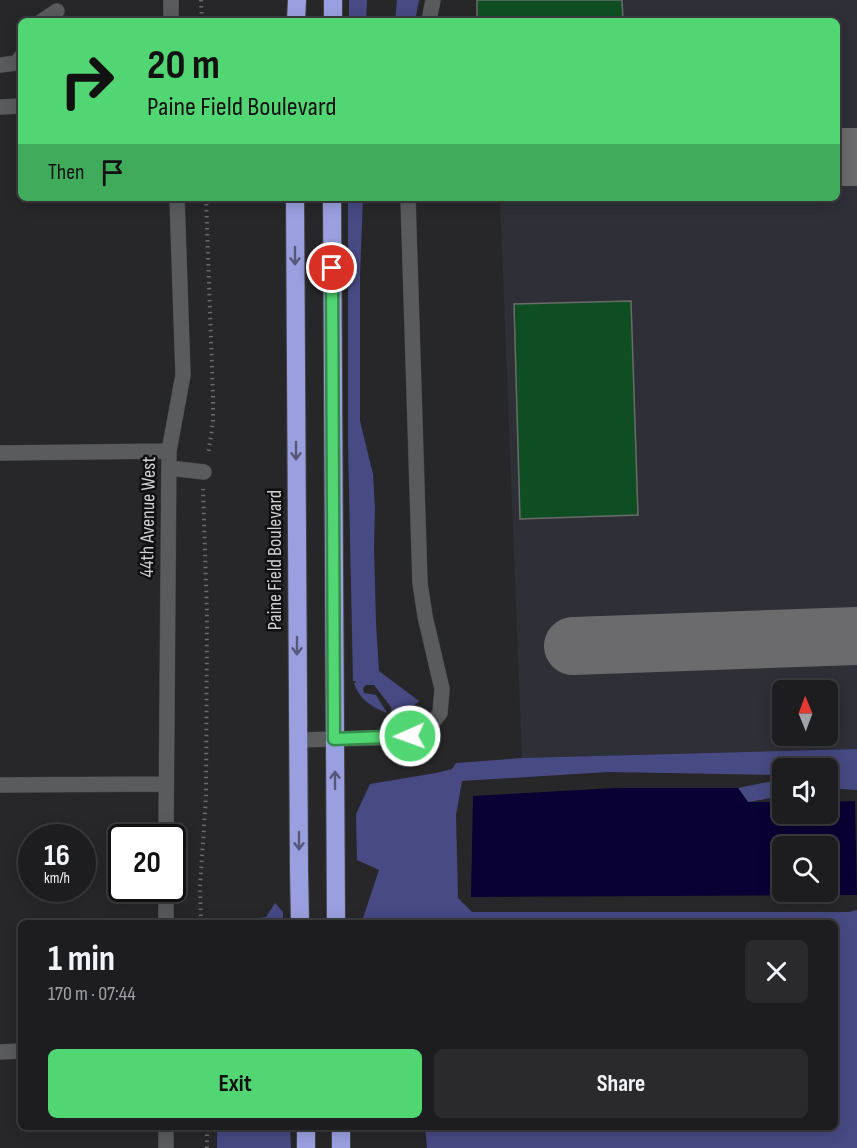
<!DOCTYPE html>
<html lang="en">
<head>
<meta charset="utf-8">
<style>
  :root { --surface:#1d1d20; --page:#2a2a2d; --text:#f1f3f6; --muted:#a0a2a5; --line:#3b3b3e; --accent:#52d673 }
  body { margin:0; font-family:"Sofia Sans Condensed",sans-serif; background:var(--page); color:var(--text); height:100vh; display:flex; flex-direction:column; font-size:22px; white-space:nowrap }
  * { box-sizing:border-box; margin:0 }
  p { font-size:20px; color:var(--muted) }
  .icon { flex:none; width:33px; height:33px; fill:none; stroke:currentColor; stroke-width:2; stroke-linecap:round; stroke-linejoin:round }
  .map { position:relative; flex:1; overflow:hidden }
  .drawer { position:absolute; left:18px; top:920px; width:820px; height:210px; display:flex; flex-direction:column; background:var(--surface); border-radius:9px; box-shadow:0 3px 15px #0003,0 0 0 2px var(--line) }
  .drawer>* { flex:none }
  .banner { position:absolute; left:18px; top:18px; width:822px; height:183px; border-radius:9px; box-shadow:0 3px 15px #0003,0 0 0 2px var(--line); background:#52d673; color:#111; overflow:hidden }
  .needle { width:39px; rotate:359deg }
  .fabs { position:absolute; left:772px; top:680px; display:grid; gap:12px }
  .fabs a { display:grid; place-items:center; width:66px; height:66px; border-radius:9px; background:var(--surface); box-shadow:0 3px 15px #0003,0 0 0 2px var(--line); font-size:30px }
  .speed { position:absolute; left:18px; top:824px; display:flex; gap:12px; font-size:30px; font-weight:700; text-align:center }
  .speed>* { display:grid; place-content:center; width:78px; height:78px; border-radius:50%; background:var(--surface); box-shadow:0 3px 15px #0003,0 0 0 2px var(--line); line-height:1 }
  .speed small { font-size:15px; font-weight:400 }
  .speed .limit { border:3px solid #111; border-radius:9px; background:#fff; color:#111 }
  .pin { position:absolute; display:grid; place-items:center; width:51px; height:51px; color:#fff; margin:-26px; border:3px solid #fff; border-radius:50%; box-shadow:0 2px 6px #0007 }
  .me { position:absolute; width:66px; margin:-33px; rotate:268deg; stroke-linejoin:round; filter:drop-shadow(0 0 4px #0008) }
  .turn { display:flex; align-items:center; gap:21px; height:126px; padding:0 30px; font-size:27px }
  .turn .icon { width:78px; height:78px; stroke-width:2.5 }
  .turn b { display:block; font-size:42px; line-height:51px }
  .then { display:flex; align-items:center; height:57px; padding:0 30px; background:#0003; gap:12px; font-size:22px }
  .round { display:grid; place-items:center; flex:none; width:63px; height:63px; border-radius:9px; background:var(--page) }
  .summary { display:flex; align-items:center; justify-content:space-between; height:102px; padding:0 30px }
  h1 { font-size:36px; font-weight:700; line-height:45px }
  .primary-button { display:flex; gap:12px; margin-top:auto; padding:12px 30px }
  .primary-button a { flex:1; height:69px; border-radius:9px; background:var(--accent); color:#111; font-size:24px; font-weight:700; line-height:69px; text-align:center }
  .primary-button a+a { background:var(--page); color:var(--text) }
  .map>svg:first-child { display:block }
  .built { fill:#2e2f37; fill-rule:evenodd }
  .green { fill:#474a83 }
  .water { fill:#090033; fill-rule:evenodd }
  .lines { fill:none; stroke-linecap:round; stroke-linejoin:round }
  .taxiway { stroke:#6b6b6e; stroke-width:58 }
  .building { fill:#0f4e22; stroke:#6a6c6a; stroke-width:1.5 }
  .minor-casing { stroke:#424244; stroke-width:16 }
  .highway-casing { stroke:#424244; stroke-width:20 }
  .path { stroke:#6b6b6d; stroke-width:4; stroke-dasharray:1.5 4.5; stroke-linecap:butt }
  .minor { stroke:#5a5b5d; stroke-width:15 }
  .highway { stroke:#9aa0df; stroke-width:18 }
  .oneway { stroke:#555878 }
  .route-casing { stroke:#358b4b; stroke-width:15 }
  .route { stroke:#52d673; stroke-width:10 }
  .labels { text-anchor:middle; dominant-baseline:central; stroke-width:5; stroke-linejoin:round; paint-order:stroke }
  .street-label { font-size:20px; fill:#d1d1d3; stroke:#101011 }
</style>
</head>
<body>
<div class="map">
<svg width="857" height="1148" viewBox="0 0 857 1148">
  <rect width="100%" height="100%" fill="#27272a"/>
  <path class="built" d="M622,0H857V749L522,758L500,198H837V21H623ZM783,690H828V735H783Z"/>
  <path class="green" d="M349,0H367L366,21H349Z
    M397,0H419L415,21H395Z
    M348,198H363L360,276V421L373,474L375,508L374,547L376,623L379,671L419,701L411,708L392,714L391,707L374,685H366L363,688L364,693L376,695L387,713C371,707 359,699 354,683H355L356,681H353L348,441Z
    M857,749V790L828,788V768H783V775L608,772L462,781L456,815L458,898L472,912H849L857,910V1148H427L425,1127L836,1126V922H363L362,921L379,870L357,860L356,814L370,784L436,773L452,769L456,763L522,758Z
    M783,779V796L748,802L738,788Z
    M275,903L283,912V922H245V920L266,917Z
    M217,1127H290L291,1148H217Z"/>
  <path class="water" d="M615,788H738L748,802H783V813H828V802L855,801L857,895L471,897L473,796ZM783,846H828V891H783Z"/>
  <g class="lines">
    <path class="taxiway" d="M837,157H857
      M573,646L857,636"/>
  </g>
  <path class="building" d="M477,0H622L623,21H477Z
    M631,301L638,515L520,519L514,304Z"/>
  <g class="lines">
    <defs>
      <path id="minor" d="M171,0V21
        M42,21L57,11
        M429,21L433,0
        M0,65L16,63L21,57
        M0,107L21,106
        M0,453L169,451
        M169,468L204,472
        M298,740L410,737L426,731L440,713L442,689L425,616L420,583L408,198
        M0,785L166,784
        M166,837L169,451L183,375L177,198
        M166,888V922
        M0,1052L21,1051
        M166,1126V1148"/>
      <path id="highway" d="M296,21L297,0
        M333,21V0
        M295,198L299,871L300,922
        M332,198L336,922
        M306,1126V1148
        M341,1126V1148"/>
    </defs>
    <use href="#minor" class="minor-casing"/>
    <use href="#highway" class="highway-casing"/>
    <path class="path" d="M201,0L202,21
      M206,198L213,396V422L208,455
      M201,922L200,887L206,797L207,614L203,489
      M207,1148V1126"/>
    <use href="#minor" class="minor"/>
    <use href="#highway" class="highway"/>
  </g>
  <defs><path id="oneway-shaft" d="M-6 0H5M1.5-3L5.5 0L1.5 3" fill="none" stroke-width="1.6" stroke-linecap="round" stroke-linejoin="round" transform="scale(1.5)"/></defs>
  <g class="oneway">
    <use href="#oneway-shaft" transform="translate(295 256) rotate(90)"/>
    <use href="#oneway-shaft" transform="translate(296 451) rotate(90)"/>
    <use href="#oneway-shaft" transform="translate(297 646) rotate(90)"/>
    <use href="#oneway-shaft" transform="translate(335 780) rotate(-90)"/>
    <use href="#oneway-shaft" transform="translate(299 841) rotate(90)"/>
  </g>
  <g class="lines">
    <defs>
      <path id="route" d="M332,268L334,739L410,736"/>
    </defs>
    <use href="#route" class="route-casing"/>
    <use href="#route" class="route"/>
  </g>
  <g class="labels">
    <g class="street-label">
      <text transform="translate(148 517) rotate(-89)">44th Avenue West</text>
      <text transform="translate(275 560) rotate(-90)">Paine Field Boulevard</text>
    </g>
  </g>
</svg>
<div class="fabs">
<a><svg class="needle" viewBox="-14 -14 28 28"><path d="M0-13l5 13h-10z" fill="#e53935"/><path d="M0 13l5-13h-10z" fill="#a0a2a5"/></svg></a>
<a><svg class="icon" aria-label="sound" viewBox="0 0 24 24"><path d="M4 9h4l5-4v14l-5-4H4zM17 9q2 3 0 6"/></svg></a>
<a><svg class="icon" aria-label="search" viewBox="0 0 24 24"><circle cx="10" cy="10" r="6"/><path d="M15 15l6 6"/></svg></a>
</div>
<div class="speed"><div>16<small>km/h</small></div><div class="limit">20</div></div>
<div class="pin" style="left:332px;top:268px;background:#d93025"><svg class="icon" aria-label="arrive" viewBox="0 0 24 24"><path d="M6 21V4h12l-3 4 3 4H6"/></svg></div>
<svg class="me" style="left:410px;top:736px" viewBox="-20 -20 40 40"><circle r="17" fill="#52d673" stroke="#fff" stroke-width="3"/><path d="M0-11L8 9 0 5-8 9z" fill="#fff"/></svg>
<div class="banner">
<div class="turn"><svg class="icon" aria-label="right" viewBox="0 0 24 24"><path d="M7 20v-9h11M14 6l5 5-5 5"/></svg><div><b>20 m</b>Paine Field Boulevard</div></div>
<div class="then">Then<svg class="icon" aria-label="arrive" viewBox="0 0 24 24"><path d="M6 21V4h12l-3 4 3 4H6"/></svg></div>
</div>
<section class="drawer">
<div class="summary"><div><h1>1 min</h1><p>170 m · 07:44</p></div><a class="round"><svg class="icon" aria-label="close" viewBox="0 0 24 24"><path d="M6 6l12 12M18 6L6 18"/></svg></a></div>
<div class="primary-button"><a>Exit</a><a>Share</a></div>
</section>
</div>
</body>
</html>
